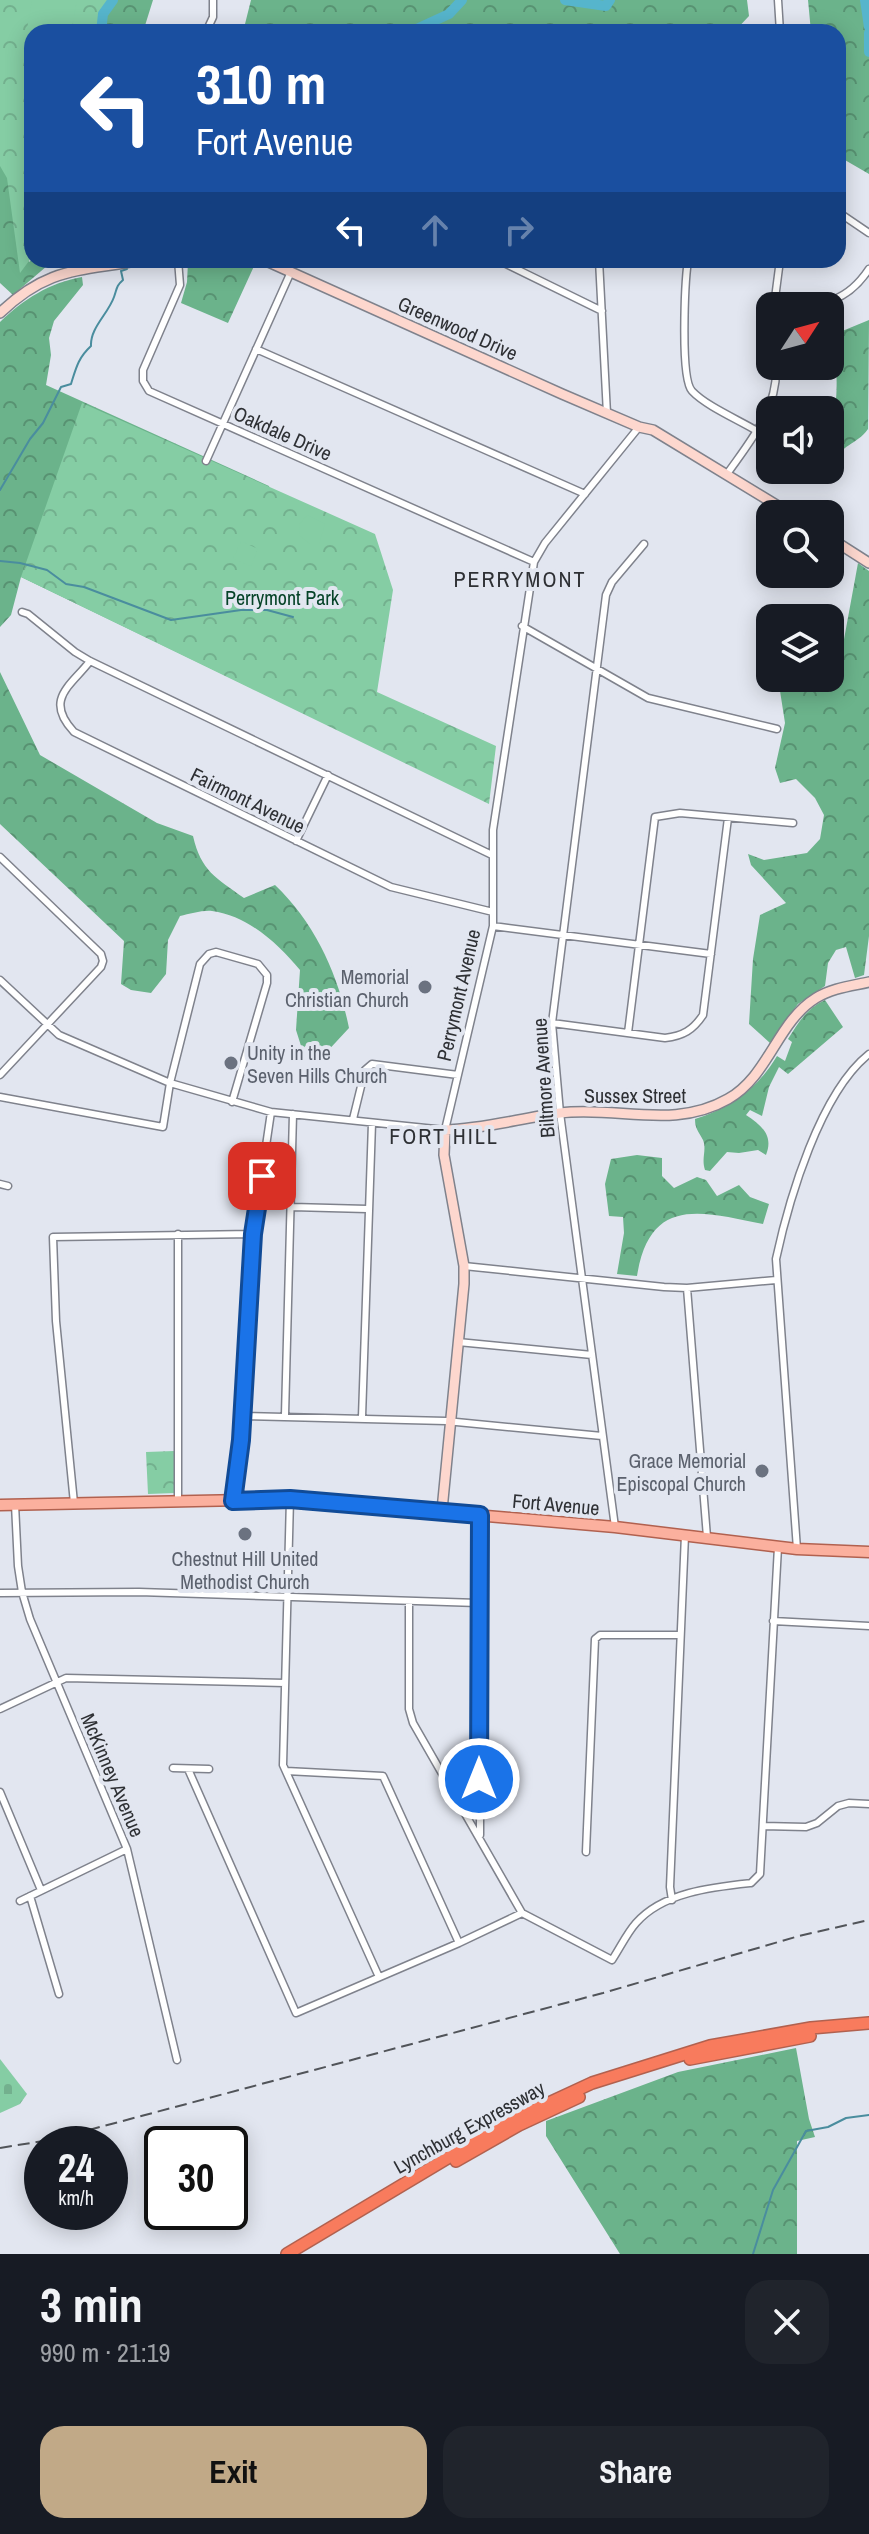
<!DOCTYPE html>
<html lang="en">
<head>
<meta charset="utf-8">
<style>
  :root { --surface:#171b24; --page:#20242c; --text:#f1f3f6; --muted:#9ea1a6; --accent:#c1a987 }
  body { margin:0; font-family:"Archivo Narrow",sans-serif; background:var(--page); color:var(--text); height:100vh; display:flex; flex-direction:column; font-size:30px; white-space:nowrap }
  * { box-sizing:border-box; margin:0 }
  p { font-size:26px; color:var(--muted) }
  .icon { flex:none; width:44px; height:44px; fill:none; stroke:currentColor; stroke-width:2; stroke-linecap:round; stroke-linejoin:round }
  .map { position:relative; height:2254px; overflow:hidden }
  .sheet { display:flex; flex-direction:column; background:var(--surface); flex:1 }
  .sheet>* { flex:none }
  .banner { position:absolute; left:24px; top:24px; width:822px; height:244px; border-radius:24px; box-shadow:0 4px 20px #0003; background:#1a4fa0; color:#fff; overflow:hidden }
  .needle { width:52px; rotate:54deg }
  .buttons { position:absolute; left:756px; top:292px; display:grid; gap:16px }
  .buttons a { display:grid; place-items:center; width:88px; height:88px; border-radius:16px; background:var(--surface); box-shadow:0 4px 20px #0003; font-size:40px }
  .speed { position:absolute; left:24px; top:2126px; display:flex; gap:16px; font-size:40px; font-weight:700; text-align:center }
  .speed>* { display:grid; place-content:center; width:104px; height:104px; border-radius:50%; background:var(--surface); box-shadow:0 4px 20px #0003; line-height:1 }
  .speed small { font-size:20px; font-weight:400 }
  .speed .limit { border:4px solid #111; border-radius:12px; background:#fff; color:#111 }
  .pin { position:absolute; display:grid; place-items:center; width:68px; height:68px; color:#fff; margin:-34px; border-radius:16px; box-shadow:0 4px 12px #0006 }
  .me { position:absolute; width:88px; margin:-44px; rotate:0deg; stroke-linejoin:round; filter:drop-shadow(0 0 6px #0008) }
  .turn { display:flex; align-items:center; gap:28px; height:168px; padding:0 40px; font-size:36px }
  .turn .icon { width:104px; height:104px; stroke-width:2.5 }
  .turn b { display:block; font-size:56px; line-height:68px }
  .lanes { display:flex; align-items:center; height:76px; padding:0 40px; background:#0003; justify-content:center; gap:40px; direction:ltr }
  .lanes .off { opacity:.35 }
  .round { display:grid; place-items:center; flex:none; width:84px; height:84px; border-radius:24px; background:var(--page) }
  .overview { display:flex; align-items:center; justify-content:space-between; height:136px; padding:0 40px }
  h1 { font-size:48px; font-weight:800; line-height:60px }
  .action { display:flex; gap:16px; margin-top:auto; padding:16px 40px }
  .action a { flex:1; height:92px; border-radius:24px; background:var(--accent); color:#111; font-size:32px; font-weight:800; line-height:92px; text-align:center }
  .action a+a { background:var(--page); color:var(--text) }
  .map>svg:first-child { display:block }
  .forest { fill:url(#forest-crowns) }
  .cemetery { fill:url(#cemetery-stones) }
  .park { fill:url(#park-crowns) }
  .garden { fill:#85cda4 }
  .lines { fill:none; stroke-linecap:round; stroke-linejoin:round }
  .stream { stroke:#4a8d9e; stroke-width:2 }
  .river { stroke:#56b5cc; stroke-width:10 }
  .street-casing { stroke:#7f828c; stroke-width:9 }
  .secondary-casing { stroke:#7f828c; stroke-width:12 }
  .primary-casing { stroke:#b1614f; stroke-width:13 }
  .highway-casing { stroke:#b1614f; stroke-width:14 }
  .street { stroke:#fff; stroke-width:6 }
  .secondary { stroke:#fdd7ce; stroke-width:9 }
  .primary { stroke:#fbb09e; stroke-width:10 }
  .highway { stroke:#f87b5d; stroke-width:11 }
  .rail { stroke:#515459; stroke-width:2; stroke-dasharray:12 6; stroke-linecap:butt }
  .route-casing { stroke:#114b97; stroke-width:20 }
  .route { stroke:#1a73e8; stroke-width:14 }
  .worship-dot { fill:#6b7280; stroke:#e2e6f0; stroke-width:3 }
  .labels { text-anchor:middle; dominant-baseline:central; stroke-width:8; stroke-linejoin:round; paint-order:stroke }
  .street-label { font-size:20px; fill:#2e3034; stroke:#e2e6f0 }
  .park-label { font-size:20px; fill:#064328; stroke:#e2e6f0 }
  .worship-label { font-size:20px; fill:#5b616d; stroke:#e2e6f0; text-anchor:end }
  .neighbourhood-label { font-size:22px; letter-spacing:2px; fill:#2e3034; stroke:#e2e6f0 }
</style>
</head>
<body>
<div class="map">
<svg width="869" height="2254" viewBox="0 0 869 2254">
  <defs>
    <pattern id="forest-crowns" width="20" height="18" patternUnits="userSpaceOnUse" patternTransform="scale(2)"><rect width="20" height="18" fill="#6bb38b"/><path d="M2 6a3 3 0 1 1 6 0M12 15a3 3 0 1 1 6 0" fill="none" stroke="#589272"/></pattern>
    <pattern id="cemetery-stones" width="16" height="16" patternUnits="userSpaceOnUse" patternTransform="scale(2)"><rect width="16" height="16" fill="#85cda4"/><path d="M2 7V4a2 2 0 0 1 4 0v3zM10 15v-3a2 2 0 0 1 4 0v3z" fill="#73b08e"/></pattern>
    <pattern id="park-crowns" width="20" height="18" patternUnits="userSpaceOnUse" patternTransform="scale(2)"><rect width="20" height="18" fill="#85cda4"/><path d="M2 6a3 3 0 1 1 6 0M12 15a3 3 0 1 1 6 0" fill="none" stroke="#73b08e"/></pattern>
  </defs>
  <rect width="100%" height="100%" fill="#e2e6f0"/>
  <path class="forest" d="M98,0H153L143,32H92Z
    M251,0H747L749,16L734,32H243Z
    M808,0H869V174L838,156V32H811Z
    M0,62L29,262L32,259L54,260L13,295L0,283Z
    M192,260H242L255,264L228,323L181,303L187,282L188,262Z
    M82,277L83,285L54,321L49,338L51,355L46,385L269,486L320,721L21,577L11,615L0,627V322C24,299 49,283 82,277Z
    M869,320L868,429C856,446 842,442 830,468V424C841,404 835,358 835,334Z
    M858,563L869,571V936L864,975L855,978L846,947L836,950L828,963L825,986L798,1004L770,1043L749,1024L753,959L760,915L786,903L751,865L748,854L764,860L807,853L820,839L824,815L815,798L796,779L780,783L775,768L785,723L778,678H830V674L838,672Z
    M0,672L40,755L157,823L193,836C201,871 216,878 244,898L275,885C315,923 338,974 349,1028L323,1056L302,1049L296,1030L300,970C278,944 249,916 212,911C202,910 190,914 180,916L168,940L166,974L151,993L131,990L121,984L124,941L0,824Z
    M825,1000L843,1027L788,1074L779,1067L769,1087L762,1116L750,1110L746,1115C761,1125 774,1135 766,1155L758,1150L739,1153L727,1152L710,1171L705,1170C701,1158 707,1150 703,1140C699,1132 695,1129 695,1119C731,1108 758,1088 777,1056L785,1061L792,1042L788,1039C798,1023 807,1008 825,1000Z
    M637,1155L662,1158V1176L674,1188L697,1177L706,1180L717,1196L739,1185L750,1197L769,1204L763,1224C702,1212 650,1195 637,1276L617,1274L624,1233L623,1217L609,1216L605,1184L611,1159Z
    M796,2048L809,2119L815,2137L797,2141V2254H620L546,2136V2121L678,2072Z"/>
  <path class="cemetery" d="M0,2059L27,2094L20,2104L0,2113Z"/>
  <path class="park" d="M0,0H115L105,11L101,32H32V257L20,273L7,178L0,166Z
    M82,403L375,534L393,590L377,692L496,746L489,804L21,577Z
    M174,1451L175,1493L148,1494L146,1452Z"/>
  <path class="garden" d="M32,0H77L71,32H32V55L23,53Z
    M307,515L325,524L319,544H310L300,536L299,525Z
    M241,541L258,549L251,566L233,559Z"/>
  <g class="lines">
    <path class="stream" d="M0,490L30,439L43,423L61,387L71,384C76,368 78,358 91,346C90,328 108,314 114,297C117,289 116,286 123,280L121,271L127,269
      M0,561L20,563L47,570L66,584L84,587L171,620L241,610H267L293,617
      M753,2254L773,2190L806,2131L828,2127L846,2118L869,2115"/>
    <path class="river" d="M565,0L606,6L610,0
      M865,0L869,27
      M101,32L103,14L113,0
      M410,32L449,14L462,0
      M869,33V52"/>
    <defs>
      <path id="street" d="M778,0L780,32
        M206,32L213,17V0
        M838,212L869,233
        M178,260L180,285L143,370V381L149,391L534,562
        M498,260L602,311
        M599,260L607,414
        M688,260C685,281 680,378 692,391C706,406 739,420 757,431
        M774,306C817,304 843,308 869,269
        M774,306L780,260
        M256,349L585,494
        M206,461L290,274
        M727,474C751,440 778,409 776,366
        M22,612L28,614L75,652L90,661L492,855
        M522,626L648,698L777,729
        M90,661C72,685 43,699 74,732L391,887L493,912
        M296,841L328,775
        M0,857L101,954L103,961L101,967L0,1075
        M493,926L711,954
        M0,980L59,1035L170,1083L271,1112L445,1130L493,926V830L534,562L545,543L639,427
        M552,1023L665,1038C683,1036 693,1030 703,1015L728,818
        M628,1033L655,817L680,813L793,823
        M0,1097L163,1127L170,1083L200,964L209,954L216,952L258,964L267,975V983L232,1102
        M353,1119L365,1070L372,1064L458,1075
        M0,1184L8,1186
        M292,1207L367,1209
        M178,1234V1501
        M464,1266L664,1287L687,1288L776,1280
        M687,1288L707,1537
        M458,1342L592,1355
        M285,1415L293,1114
        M242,1416L446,1421L602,1436
        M362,1417L372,1123
        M290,1499L283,1765L379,1977
        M233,1501L241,1440L253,1234L271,1112
        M74,1503L56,1321L53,1237L253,1234
        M15,1504L18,1566L22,1592L30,1619L127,1849L177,2060
        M615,1527L560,1113L552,1023L606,595L612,582L644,544
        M797,1549L776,1259C789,1199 820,1093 869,1054
        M0,1593L139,1592L478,1603
        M409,1602V1709L413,1723L522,1913L612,1960C620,1948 627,1933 636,1923C663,1892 713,1887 751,1883L760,1874L778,1547
        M773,1621L869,1626
        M0,1709L66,1678L285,1683
        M173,1768L209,1769
        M188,1769L296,2013L459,1943L522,1913
        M286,1771L383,1776L459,1943
        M0,1792L41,1890
        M763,1826L806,1827L817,1823L838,1806L849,1803L869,1804
        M480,1835V1515
        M586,1852L595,1639L600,1635H680
        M30,1896L59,1994
        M672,1900L670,1887L685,1535
        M20,1901L127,1849"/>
      <path id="secondary" d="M264,260L562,394L639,427L653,430L791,514
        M0,313C49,266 79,272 141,260
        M830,538L869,563
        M442,1510L464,1284V1266L444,1155L445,1130C484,1129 521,1118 560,1113C619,1106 674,1130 728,1099C769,1076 777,1022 816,998C832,988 851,986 869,982"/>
      <path id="primary" d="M0,1505L290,1499L615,1527L797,1549L869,1552"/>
      <path id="highway" d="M690,2059L810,2036
        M456,2161L519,2125L579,2097
        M287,2254L506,2123L592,2083L710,2046L811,2028L869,2023"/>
    </defs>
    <use href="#street" class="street-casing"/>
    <use href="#secondary" class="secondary-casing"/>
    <use href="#primary" class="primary-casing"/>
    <use href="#highway" class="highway-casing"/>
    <use href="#street" class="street"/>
    <use href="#secondary" class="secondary"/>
    <use href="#primary" class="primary"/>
    <use href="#highway" class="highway"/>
    <path class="rail" d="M0,2148L55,2139L603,1993L799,1936L869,1920"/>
  </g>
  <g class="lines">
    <defs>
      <path id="route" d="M262,1176L253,1234L241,1440L233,1501L290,1499L480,1515L479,1779"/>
    </defs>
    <use href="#route" class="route-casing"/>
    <use href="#route" class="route"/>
  </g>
  <g class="worship-dot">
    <circle cx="425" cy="987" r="8"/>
    <circle cx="231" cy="1063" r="8"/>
    <circle cx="762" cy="1471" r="8"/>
    <circle cx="245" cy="1534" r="8"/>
  </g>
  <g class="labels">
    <g class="street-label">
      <text transform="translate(458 328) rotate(24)">Greenwood Drive</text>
      <text transform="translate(283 433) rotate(24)">Oakdale Drive</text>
      <text transform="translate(248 800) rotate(26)">Fairmont Avenue</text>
      <text transform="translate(458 995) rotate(-77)">Perrymont Avenue</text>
      <text transform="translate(543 1078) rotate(-94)">Biltmore Avenue</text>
      <text x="635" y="1095">Sussex Street</text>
      <text transform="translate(556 1504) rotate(5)">Fort Avenue</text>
      <text transform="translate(113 1775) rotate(67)">McKinney Avenue</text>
      <text transform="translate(469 2127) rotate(-29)">Lynchburg Expressway</text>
    </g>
    <g class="park-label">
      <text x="282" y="597">Perrymont Park</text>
    </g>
    <g class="worship-label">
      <text x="409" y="976">Memorial<tspan x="409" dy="23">Christian Church</tspan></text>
      <text x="247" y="1052" text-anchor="start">Unity in the<tspan x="247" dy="23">Seven Hills Church</tspan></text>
      <text x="746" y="1460">Grace Memorial<tspan x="746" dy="23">Episcopal Church</tspan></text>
      <text x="245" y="1558" text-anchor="middle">Chestnut Hill United<tspan x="245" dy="23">Methodist Church</tspan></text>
    </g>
    <g class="neighbourhood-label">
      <text x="520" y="579">PERRYMONT</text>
      <text x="444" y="1136">FORT HILL</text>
    </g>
  </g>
</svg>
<div class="buttons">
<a><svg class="needle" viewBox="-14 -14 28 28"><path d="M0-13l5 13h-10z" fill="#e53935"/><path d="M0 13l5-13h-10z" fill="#9ea1a6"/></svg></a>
<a><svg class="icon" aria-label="sound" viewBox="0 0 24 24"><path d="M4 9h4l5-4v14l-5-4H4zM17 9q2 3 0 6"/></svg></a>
<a><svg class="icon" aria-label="search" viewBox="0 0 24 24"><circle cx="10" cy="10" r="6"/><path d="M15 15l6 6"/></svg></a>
<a><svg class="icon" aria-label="layers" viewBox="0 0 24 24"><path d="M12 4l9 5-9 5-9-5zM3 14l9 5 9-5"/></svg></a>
</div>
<div class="speed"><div>24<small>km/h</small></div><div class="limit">30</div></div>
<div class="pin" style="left:262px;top:1176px;background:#d93025"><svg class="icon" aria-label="arrive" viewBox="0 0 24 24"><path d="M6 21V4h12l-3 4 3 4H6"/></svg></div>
<svg class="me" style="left:479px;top:1779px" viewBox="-20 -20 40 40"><circle r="17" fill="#1a73e8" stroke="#fff" stroke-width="3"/><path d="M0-11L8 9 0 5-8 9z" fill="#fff"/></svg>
<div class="banner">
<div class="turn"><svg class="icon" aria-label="left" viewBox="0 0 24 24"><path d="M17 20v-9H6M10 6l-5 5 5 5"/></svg><div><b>310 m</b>Fort Avenue</div></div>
<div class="lanes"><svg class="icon" aria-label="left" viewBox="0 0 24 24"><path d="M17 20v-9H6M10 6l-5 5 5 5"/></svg><svg class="icon off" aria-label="ahead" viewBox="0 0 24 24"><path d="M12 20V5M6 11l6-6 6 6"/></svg><svg class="icon off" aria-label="right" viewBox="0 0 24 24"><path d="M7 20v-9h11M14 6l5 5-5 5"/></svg></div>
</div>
</div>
<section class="sheet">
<div class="overview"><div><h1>3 min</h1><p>990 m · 21:19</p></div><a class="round"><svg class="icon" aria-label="close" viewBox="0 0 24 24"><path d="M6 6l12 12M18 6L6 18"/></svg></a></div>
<div class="action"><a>Exit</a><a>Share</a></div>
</section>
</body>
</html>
